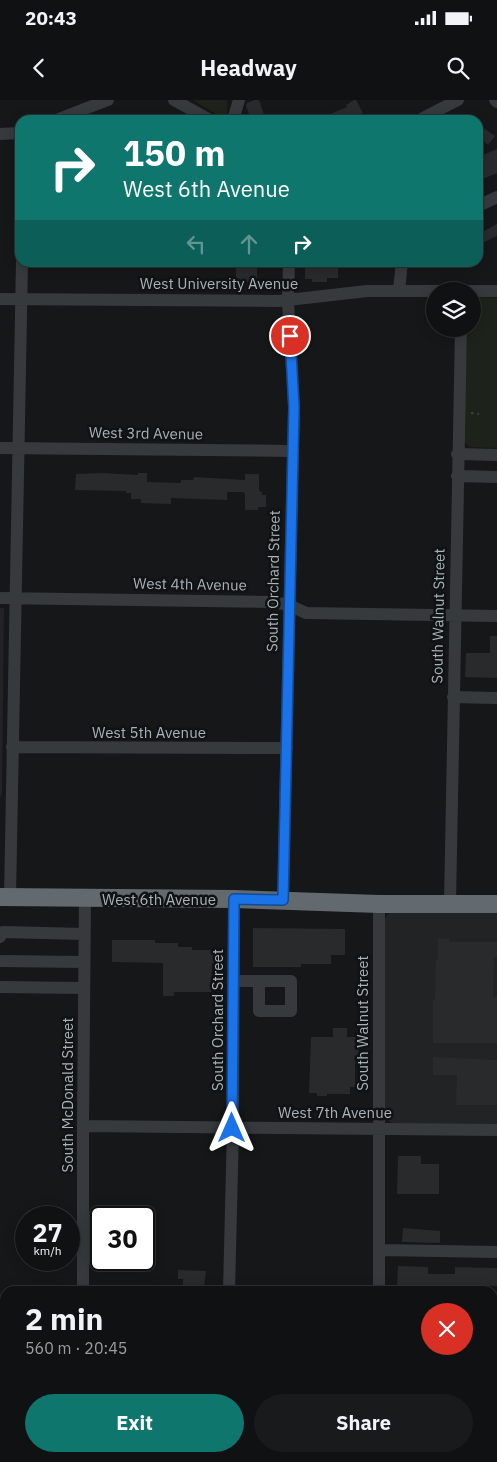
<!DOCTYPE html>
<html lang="en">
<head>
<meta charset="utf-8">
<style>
  :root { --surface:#101112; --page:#191a1b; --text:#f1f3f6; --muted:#9c9d9f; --line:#303132; --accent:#0f766e }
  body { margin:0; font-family:"IBM Plex Sans",sans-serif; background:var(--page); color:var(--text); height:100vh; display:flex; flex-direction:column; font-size:19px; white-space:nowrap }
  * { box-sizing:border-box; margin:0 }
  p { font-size:16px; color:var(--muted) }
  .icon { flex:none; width:28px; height:28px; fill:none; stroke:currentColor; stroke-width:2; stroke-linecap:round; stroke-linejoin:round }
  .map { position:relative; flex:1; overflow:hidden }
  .details { position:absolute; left:0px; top:1186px; width:498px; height:176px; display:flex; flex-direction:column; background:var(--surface); border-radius:15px 15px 0 0; box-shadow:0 2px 12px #0003,0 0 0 1px var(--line) }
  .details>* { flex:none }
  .banner { position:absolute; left:15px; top:15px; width:468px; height:152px; border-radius:15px; box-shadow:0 2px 12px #0003,0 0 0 1px var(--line); background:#0f766e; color:#fff; overflow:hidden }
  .tools { position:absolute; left:426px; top:182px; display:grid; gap:10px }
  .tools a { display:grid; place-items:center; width:55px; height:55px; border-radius:50%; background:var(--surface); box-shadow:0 2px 12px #0003,0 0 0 1px var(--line); font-size:25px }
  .speed { position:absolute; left:15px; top:1106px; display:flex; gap:10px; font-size:25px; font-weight:700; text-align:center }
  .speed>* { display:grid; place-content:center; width:65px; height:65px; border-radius:50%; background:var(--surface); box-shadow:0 2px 12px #0003,0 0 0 1px var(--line); line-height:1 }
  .speed small { font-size:12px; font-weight:400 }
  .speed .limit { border:2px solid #111; border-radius:8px; background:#fff; color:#111 }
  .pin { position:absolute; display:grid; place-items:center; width:42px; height:42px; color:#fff; margin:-21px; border:2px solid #fff; border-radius:50%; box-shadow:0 1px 5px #0007 }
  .me { position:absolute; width:55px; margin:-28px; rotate:0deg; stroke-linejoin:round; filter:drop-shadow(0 0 4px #0008) }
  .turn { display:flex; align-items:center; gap:18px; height:105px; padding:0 25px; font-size:22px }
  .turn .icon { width:65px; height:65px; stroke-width:2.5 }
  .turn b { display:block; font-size:35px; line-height:42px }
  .lanes { display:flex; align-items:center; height:48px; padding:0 25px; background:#0003; justify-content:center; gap:25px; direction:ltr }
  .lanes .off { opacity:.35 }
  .round { display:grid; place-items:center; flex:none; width:52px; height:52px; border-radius:26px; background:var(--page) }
  .overview { display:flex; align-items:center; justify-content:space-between; height:85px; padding:0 25px }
  h1 { font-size:30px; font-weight:700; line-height:38px }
  .primary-button { display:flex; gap:10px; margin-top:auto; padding:10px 25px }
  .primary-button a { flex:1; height:58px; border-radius:30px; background:var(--accent); color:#fff; font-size:20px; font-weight:700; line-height:58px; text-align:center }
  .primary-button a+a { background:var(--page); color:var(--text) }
  .status { display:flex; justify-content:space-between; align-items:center; height:35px; padding:0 25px; background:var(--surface); direction:ltr }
  .status svg { height:14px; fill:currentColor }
  header { display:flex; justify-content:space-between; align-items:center; height:65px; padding:0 25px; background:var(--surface); font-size:22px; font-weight:700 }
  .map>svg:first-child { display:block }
  .built { fill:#222325 }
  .green { fill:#1d231b }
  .building { fill:#292a2c }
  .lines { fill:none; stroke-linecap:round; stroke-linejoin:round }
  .path { stroke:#3c4144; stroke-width:2; stroke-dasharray:2.5 4; stroke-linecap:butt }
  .minor { stroke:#373a3d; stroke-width:12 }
  .highway { stroke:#626a6f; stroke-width:18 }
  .route-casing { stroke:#114b97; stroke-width:12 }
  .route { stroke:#1a73e8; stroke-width:9 }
  .labels { text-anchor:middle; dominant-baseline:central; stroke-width:5; stroke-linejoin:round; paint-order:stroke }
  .street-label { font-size:15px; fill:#a7b3b9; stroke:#111213 }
</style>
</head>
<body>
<div class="status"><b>20:43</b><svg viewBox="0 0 49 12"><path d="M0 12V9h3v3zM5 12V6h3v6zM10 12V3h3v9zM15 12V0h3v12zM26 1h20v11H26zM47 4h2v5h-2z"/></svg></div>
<header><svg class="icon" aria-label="back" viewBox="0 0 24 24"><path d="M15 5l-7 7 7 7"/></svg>Headway<svg class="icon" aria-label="search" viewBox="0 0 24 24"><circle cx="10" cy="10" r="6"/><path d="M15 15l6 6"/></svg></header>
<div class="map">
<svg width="497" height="1362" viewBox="0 0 497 1362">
  <rect width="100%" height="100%" fill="#161718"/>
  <path class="built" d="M0,508H4L2,693L0,699Z
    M497,810V1025L392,1023L388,1021L384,1012L385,819L388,814L393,812Z"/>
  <path class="green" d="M193,0H227V15L225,18L221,17Z
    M473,197L497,198V348L470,347L464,342L467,229H472Z"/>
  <path class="building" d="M255,0H259L266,20H251L246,6L247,3Z
    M354,0H356L363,13L350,20H316L347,7L346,5Z
    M478,24L495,36L488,45L478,37Z
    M497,49V73L478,81V57Z
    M478,117L484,131L497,124V136L478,145Z
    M236,162H257V182H236Z
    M323,165H338V178H327V182H312V179H305V168H323Z
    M102,373L138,375V373H147V382L181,383V380H193L194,377L245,380V374H259V391L262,392V395H266V407H258V410H245V394L243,392H227V400L171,398V404L141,403V399H131V393H126V391L75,390L76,374Z
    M490,536H497V578L465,577L466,553H490Z
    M253,828L345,829V855H331V864H301V867H253Z
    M438,838L449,839V842H497V857H494L493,897H497V943H433V900H435L436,860H438Z
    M112,840H155V843H178V847H192V850H214V863H212L211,892H174V896H163V863L112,862Z
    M333,928H347V937H359L358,963H355V987H350V994H327V996H317V993H309L311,937H333Z
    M433,957L497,960V1005H456L457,975H433Z
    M398,1056H421V1064H439V1094H397Z
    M403,1128L440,1131V1143L402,1142Z
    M398,1166L428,1167V1174H455V1167L497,1168V1186L397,1185Z
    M178,1170L206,1171L204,1187H183V1179H178Z"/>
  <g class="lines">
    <path class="path" d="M471,313L479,314"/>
    <path class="minor" d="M174,0L210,20
      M495,0L497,2
      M56,20L108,0
      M233,20L239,0
      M419,20L458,0
      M0,34L20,33
      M478,106L497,97
      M399,190L402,162
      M0,199L279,201L367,191H497
      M0,348L293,351
      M457,354L497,355
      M457,376L497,377
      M0,498L274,502L289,505L306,513L497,516
      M453,597L497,598
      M12,647L287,648
      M10,797L22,162
      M283,800L294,307L288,201L289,162
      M450,803L461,229
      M0,837L3,832L84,834
      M0,861L84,862
      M233,881H291V911H259V881
      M0,887L84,888
      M83,1026L497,1030
      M379,1150L497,1152
      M83,1191V1026L85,799
      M229,1191L233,1028L234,799
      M379,1191V804
      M0,1204L5,1205
      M492,1209H497
      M456,1358V1362
      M80,1362V1358
      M229,1362V1358
      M378,1362V1358"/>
    <path class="highway" d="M0,797L234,799L379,804H497"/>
  </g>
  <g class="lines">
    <defs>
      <path id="route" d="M232,1028L234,799L283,800L294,307L290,236"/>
    </defs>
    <use href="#route" class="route-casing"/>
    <use href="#route" class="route"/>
  </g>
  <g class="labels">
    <g class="street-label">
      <text x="219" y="183">West University Avenue</text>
      <text transform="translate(146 333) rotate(1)">West 3rd Avenue</text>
      <text transform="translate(273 481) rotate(-89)">South Orchard Street</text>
      <text transform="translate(190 484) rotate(1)">West 4th Avenue</text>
      <text transform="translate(438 516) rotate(-89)">South Walnut Street</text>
      <text x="149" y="632">West 5th Avenue</text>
      <text x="159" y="799">West 6th Avenue</text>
      <text transform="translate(217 920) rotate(-90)">South Orchard Street</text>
      <text transform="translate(362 923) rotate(-90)">South Walnut Street</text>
      <text transform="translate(67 995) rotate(-90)">South McDonald Street</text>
      <text x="335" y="1012">West 7th Avenue</text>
    </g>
  </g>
</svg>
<div class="tools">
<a><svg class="icon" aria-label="layers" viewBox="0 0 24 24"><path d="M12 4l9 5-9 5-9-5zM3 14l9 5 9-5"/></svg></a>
</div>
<div class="speed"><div>27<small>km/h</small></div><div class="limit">30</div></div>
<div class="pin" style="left:290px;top:236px;background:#d93025"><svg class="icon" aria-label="arrive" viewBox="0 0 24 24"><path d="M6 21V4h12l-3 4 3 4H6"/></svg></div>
<svg class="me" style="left:232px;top:1028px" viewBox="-20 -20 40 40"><path d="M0-17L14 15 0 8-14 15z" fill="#1a73e8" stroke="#fff" stroke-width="4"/></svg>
<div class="banner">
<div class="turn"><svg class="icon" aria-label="right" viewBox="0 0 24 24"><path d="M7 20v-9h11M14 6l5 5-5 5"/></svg><div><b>150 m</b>West 6th Avenue</div></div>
<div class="lanes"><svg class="icon off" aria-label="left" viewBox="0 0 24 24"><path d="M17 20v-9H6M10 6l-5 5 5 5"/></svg><svg class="icon off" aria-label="ahead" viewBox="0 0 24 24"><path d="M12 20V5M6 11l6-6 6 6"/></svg><svg class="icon" aria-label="right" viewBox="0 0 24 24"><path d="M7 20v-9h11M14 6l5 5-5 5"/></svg></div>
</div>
<section class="details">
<div class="overview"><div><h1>2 min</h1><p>560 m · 20:45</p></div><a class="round" style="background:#d93025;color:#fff"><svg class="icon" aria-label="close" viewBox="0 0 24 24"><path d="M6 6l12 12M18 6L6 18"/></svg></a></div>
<div class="primary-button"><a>Exit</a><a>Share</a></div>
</section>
</div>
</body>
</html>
